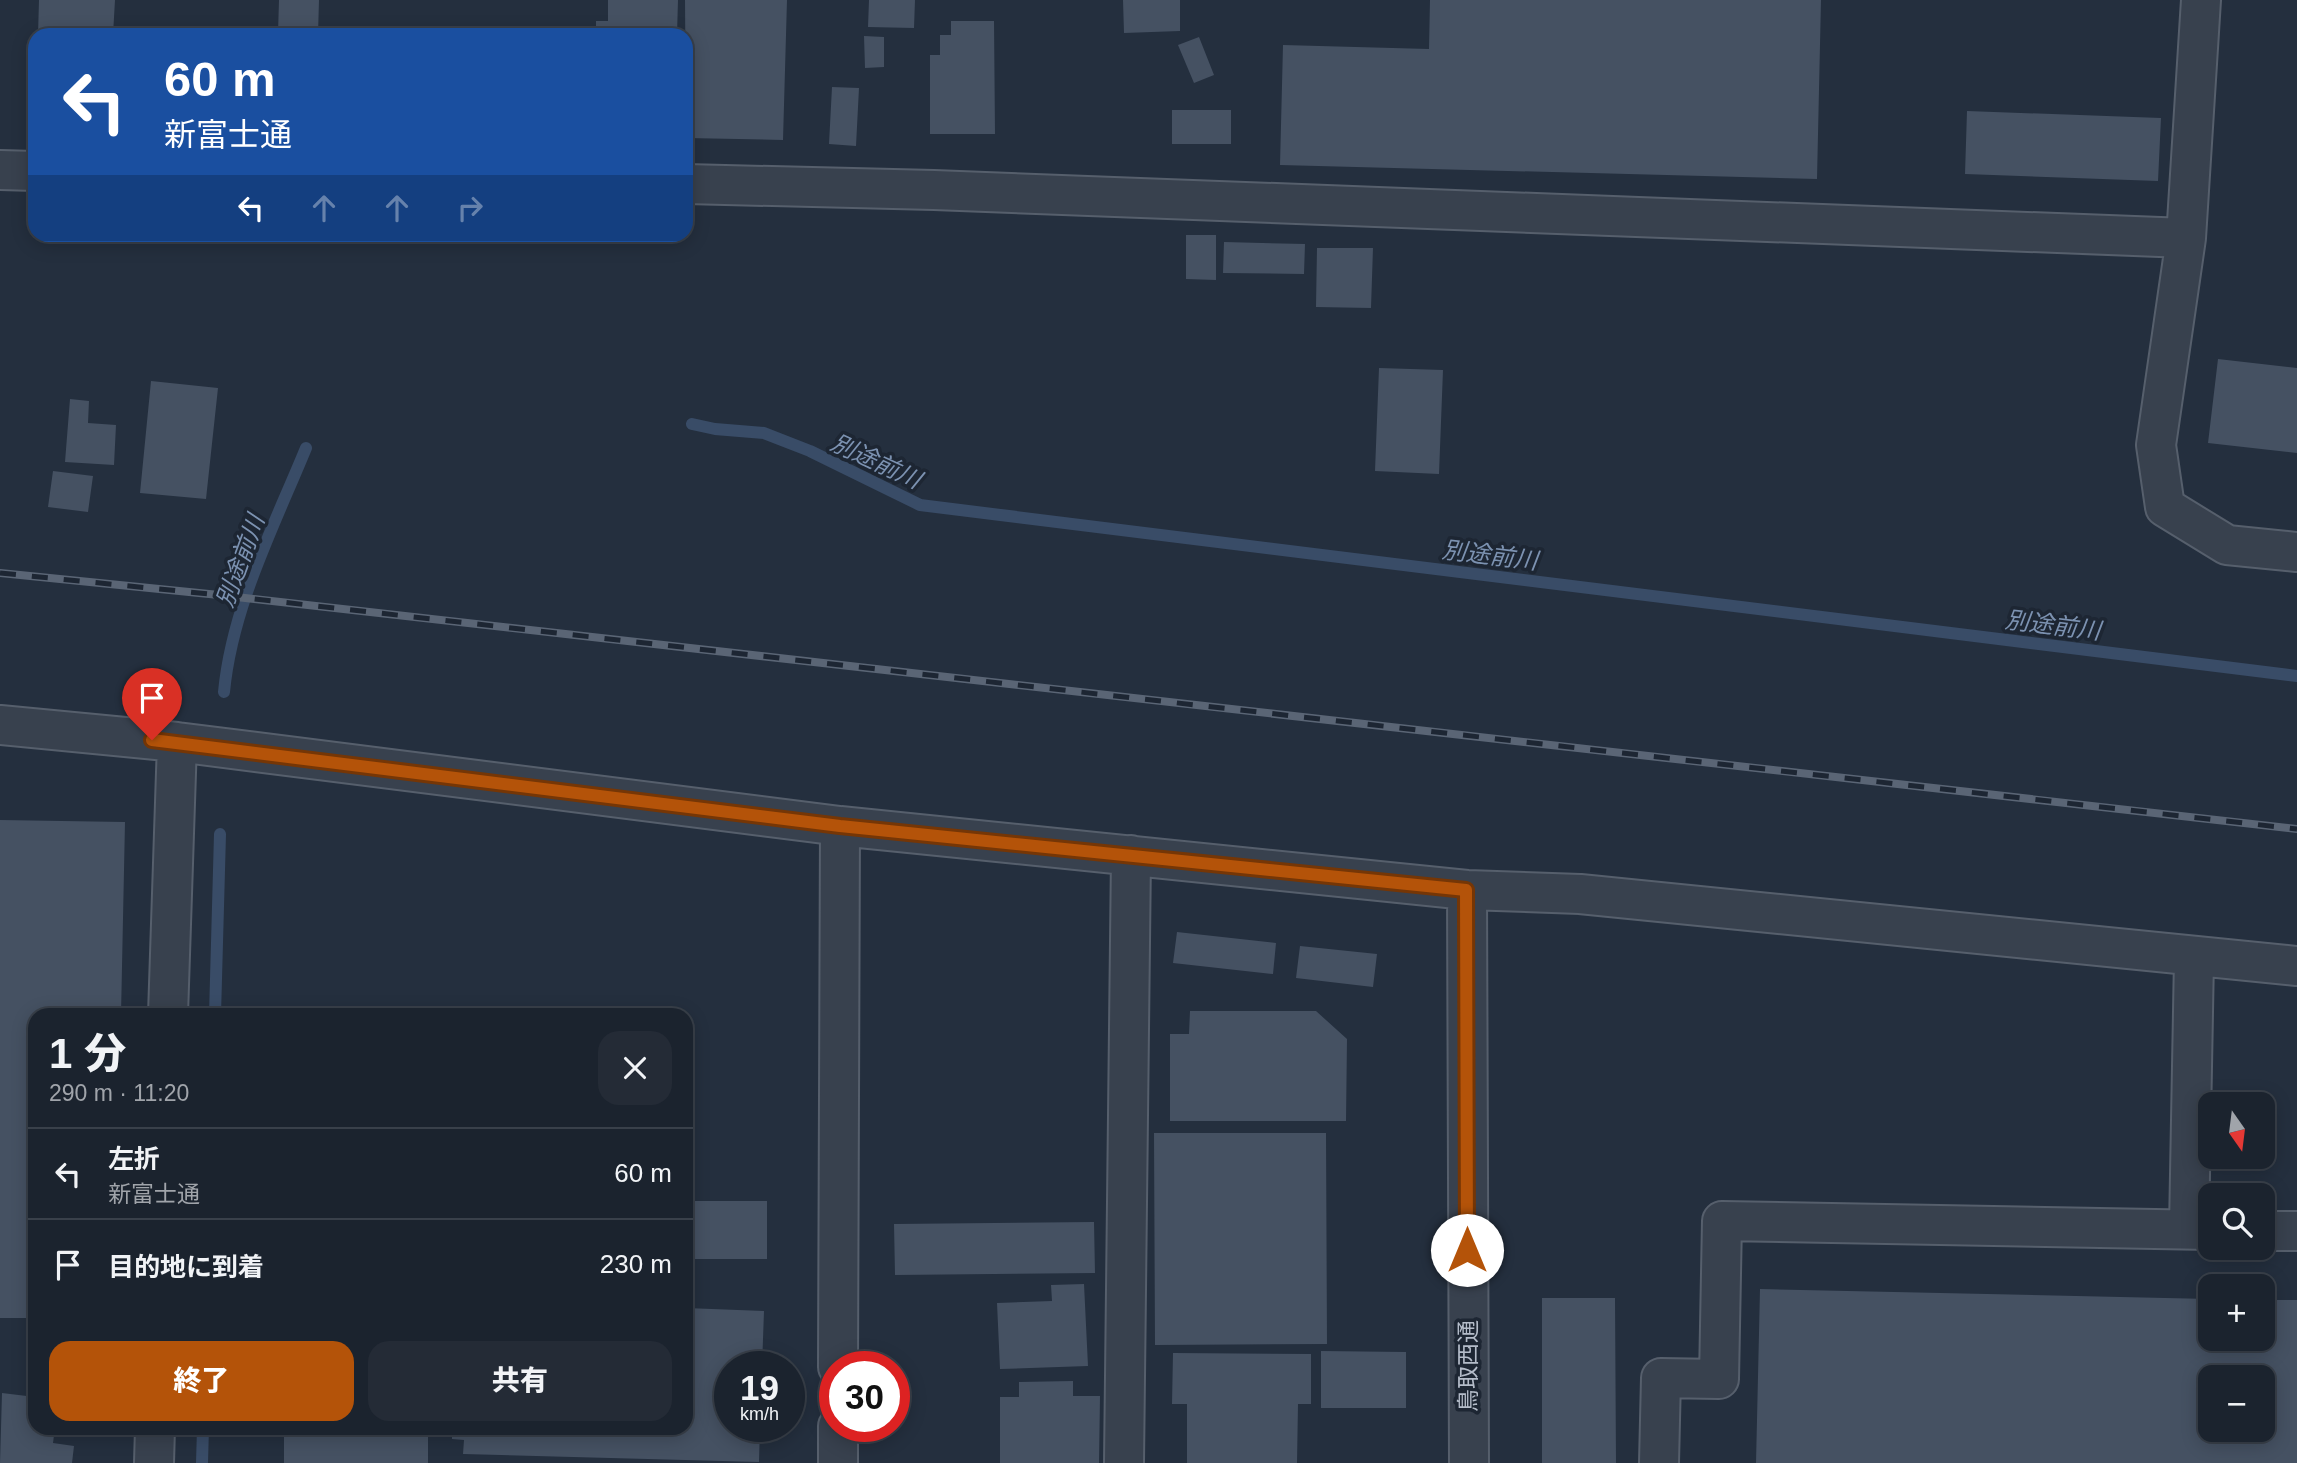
<!DOCTYPE html>
<html lang="ja">
<head>
<meta charset="utf-8">
<style>
  :root { --surface:#1b232e; --page:#242b36; --text:#f1f3f6; --muted:#a0a4aa; --line:#39404a; --accent:#b45309 }
  body { margin:0; font-family:Arial,"Noto Sans JP",sans-serif; background:var(--page); color:var(--text); height:100vh; display:flex; flex-direction:column; font-size:26px; white-space:nowrap }
  * { box-sizing:border-box; margin:0 }
  p { font-size:23px; color:var(--muted) }
  .icon { flex:none; width:38px; height:38px; fill:none; stroke:currentColor; stroke-width:2; stroke-linecap:round; stroke-linejoin:round }
  .map { position:relative; flex:1; overflow:hidden }
  .side { position:absolute; left:28px; top:1008px; width:665px; height:427px; display:flex; flex-direction:column; background:var(--surface); border-radius:21px; box-shadow:0 4px 18px #0003,0 0 0 2px var(--line) }
  .side>* { flex:none }
  .banner { position:absolute; left:28px; top:28px; width:665px; height:214px; border-radius:21px; box-shadow:0 4px 18px #0003,0 0 0 2px var(--line); background:#1a4fa0; color:#fff; overflow:hidden }
  .needle { width:46px; rotate:166deg }
  .controls { position:absolute; left:2198px; top:1092px; display:grid; gap:14px }
  .controls a { display:grid; place-items:center; width:77px; height:77px; border-radius:14px; background:var(--surface); box-shadow:0 4px 18px #0003,0 0 0 2px var(--line); font-size:35px }
  .speed { position:absolute; left:714px; top:1351px; display:flex; gap:14px; font-size:35px; font-weight:700; text-align:center }
  .speed>* { display:grid; place-content:center; width:91px; height:91px; border-radius:50%; background:var(--surface); box-shadow:0 4px 18px #0003,0 0 0 2px var(--line); line-height:1 }
  .speed small { font-size:18px; font-weight:400 }
  .speed .limit { border:10px solid #d22; background:#fff; color:#111 }
  .pin { position:absolute; display:grid; place-items:center; width:60px; height:60px; color:#fff; margin:-72px -30px; border-radius:50% 50% 50% 0; rotate:-45deg; box-shadow:0 0 7px #0007 }
  .pin .icon { rotate:45deg }
  .me { position:absolute; width:77px; margin:-38px; rotate:0deg; stroke-linejoin:round; filter:drop-shadow(0 0 5px #0008) }
  .turn { display:flex; align-items:center; gap:24px; height:147px; padding:0 21px; font-size:32px }
  .turn .icon { width:91px; height:91px; stroke-width:2.5 }
  .turn b { display:block; font-size:49px; line-height:60px }
  .lanes { display:flex; align-items:center; height:66px; padding:0 21px; background:#0003; justify-content:center; gap:35px; direction:ltr }
  .lanes .off { opacity:.35 }
  .round { display:grid; place-items:center; flex:none; width:74px; height:74px; border-radius:21px; background:var(--page) }
  .head { display:flex; align-items:center; justify-content:space-between; height:119px; padding:0 21px }
  h1 { font-size:42px; font-weight:800; line-height:52px }
  .button { display:flex; gap:14px; margin-top:auto; padding:14px 21px }
  .button a { flex:1; height:80px; border-radius:21px; background:var(--accent); color:#fff; font-size:28px; font-weight:800; line-height:80px; text-align:center }
  .button a+a { background:var(--page); color:var(--text) }
  ul { padding:0; list-style:none }
  li { display:flex; align-items:center; gap:21px; height:91px; padding:0 21px; border-top:2px solid var(--line) }
  li div { flex:1 }
  li b { display:block; font-size:26px }
  li em { font-style:normal }
  .map>svg:first-child { display:block }
  .lines { fill:none; stroke-linecap:round; stroke-linejoin:round }
  .stream { stroke:#394c67; stroke-width:12 }
  .building { fill:#455162; fill-rule:evenodd }
  .minor-casing { stroke:#565f6c; stroke-width:42 }
  .minor { stroke:#38414e; stroke-width:38 }
  .rail-casing { stroke:#5a6575; stroke-width:8 }
  .rail { stroke:#1d2633; stroke-width:5; stroke-dasharray:16; stroke-linecap:butt }
  .route-casing { stroke:#753606; stroke-width:18 }
  .route { stroke:#b45309; stroke-width:12 }
  .labels { text-anchor:middle; dominant-baseline:central; stroke-width:7; stroke-linejoin:round; paint-order:stroke }
  .street-label { font-size:23px; fill:#b4bcc9; stroke:#1d2633 }
  .water-label { font-size:24px; font-style:italic; fill:#7c92b1; stroke:#1d2633 }
</style>
</head>
<body>
<div class="map">
<svg width="2297" height="1463" viewBox="0 0 2297 1463">
  <rect width="100%" height="100%" fill="#242f3e"/>
  <g class="lines">
    <path class="stream" d="M692,424L715,429L764,433L810,451L920,505L2297,676
      M224,692C232,607 274,526 306,448
      M215,1015L220,834
      M202,1463L203,1428"/>
  </g>
  <path class="building" d="M39,0H115L113,35H38Z
    M279,0H319L318,35H269V32L278,33Z
    M608,0H678L677,35H596V21H608Z
    M685,0H787L783,140L686,138Z
    M869,0H915L914,28L868,27Z
    M1123,0H1180V31L1124,33Z
    M1430,0H1821L1817,179L1280,165L1283,45L1429,49Z
    M951,21H994L995,134H930V55H940V35H951Z
    M864,36L884,37V67L865,68Z
    M1199,37L1214,75L1194,83L1178,45Z
    M832,87L859,88L856,146L829,144Z
    M1172,110H1231V144H1172Z
    M1967,111L2161,118L2158,181L1965,174Z
    M1186,235H1216V280L1186,279Z
    M1224,242L1305,244L1304,274L1223,273Z
    M1317,248H1373L1371,308L1316,307Z
    M2218,359L2297,368V453L2208,443Z
    M1379,368L1443,370L1439,474L1375,471Z
    M151,381L218,388L206,499L140,493Z
    M70,399L89,401L88,423L116,425L114,465L65,462Z
    M53,471L93,476L88,512L48,507Z
    M0,820L125,822L121,1015H35V1318H0Z
    M1177,932L1276,943L1273,974L1173,963Z
    M1300,946L1377,954L1373,987L1296,978Z
    M1190,1011H1316L1347,1039L1346,1121H1170V1034H1189Z
    M1154,1133H1326L1327,1344L1155,1345Z
    M686,1201H767V1259H686Z
    M1094,1222L1095,1273L895,1275L894,1224Z
    M1084,1284L1088,1366L1000,1369L997,1303L1052,1301L1051,1285Z
    M1760,1289L2210,1299V1339H2263V1300H2297V1463H1756ZM2210,1377H2263V1430H2210Z
    M1542,1298H1615L1616,1463H1542Z
    M686,1308L764,1311L762,1367H730V1426H760L759,1462L463,1454L464,1440L452,1439V1428H686Z
    M1321,1351L1406,1352V1408H1321Z
    M1173,1353L1311,1354V1404H1298L1297,1463H1187V1404H1172Z
    M1073,1381V1396H1100L1099,1463H1000V1397H1019V1382Z
    M2,1393L35,1397V1428H55L53,1443L74,1446L72,1463H0Z
    M284,1428H428V1463H284Z"/>
  <g class="lines">
    <defs>
      <path id="minor" d="M2201,0L2186,238L2156,445L2165,507L2227,545L2297,552
        M0,170L35,171
        M686,184L934,190L2186,238
        M0,725L177,742L840,826L1467,890L1580,894L2297,966
        M1467,890L1469,1463
        M168,1015L177,742
        M2189,1229L2194,958
        M2263,1231H2297
        M838,1367L840,826
        M154,1463L155,1428
        M838,1463V1426
        M1124,1463L1131,855
        M1659,1463L1661,1378L1719,1379L1722,1221L2210,1230"/>
    </defs>
    <use href="#minor" class="minor-casing"/>
    <use href="#minor" class="minor"/>
    <defs>
      <path id="rail" d="M0,573L219,595L2297,829"/>
    </defs>
    <use href="#rail" class="rail-casing"/>
    <use href="#rail" class="rail"/>
  </g>
  <g class="lines">
    <defs>
      <path id="route" d="M152,740L840,826L1466,890L1467,1250"/>
    </defs>
    <use href="#route" class="route-casing"/>
    <use href="#route" class="route"/>
  </g>
  <g class="labels">
    <g class="street-label">
      <text transform="translate(1468 1366) rotate(-90)">鳥取西通</text>
    </g>
    <g class="water-label">
      <text transform="translate(876 461) rotate(25)">別途前川</text>
      <text transform="translate(1490 555) rotate(7)">別途前川</text>
      <text transform="translate(240 561) rotate(-70)">別途前川</text>
      <text transform="translate(2053 625) rotate(7)">別途前川</text>
    </g>
  </g>
</svg>
<div class="controls">
<a><svg class="needle" viewBox="-14 -14 28 28"><path d="M0-13l5 13h-10z" fill="#e53935"/><path d="M0 13l5-13h-10z" fill="#a0a4aa"/></svg></a>
<a><svg class="icon" aria-label="search" viewBox="0 0 24 24"><circle cx="10" cy="10" r="6"/><path d="M15 15l6 6"/></svg></a>
<a>+</a>
<a>−</a>
</div>
<div class="speed"><div>19<small>km/h</small></div><div class="limit">30</div></div>
<div class="pin" style="left:152px;top:740px;background:#d93025"><svg class="icon" aria-label="arrive" viewBox="0 0 24 24"><path d="M6 21V4h12l-3 4 3 4H6"/></svg></div>
<svg class="me" style="left:1467px;top:1250px" viewBox="-20 -20 40 40"><circle r="19" fill="#fff"/><path d="M0-13L10 11 0 6-10 11z" fill="#b45309"/></svg>
<div class="banner">
<div class="turn"><svg class="icon" aria-label="left" viewBox="0 0 24 24"><path d="M17 20v-9H6M10 6l-5 5 5 5"/></svg><div><b>60 m</b>新富士通</div></div>
<div class="lanes"><svg class="icon" aria-label="left" viewBox="0 0 24 24"><path d="M17 20v-9H6M10 6l-5 5 5 5"/></svg><svg class="icon off" aria-label="ahead" viewBox="0 0 24 24"><path d="M12 20V5M6 11l6-6 6 6"/></svg><svg class="icon off" aria-label="ahead" viewBox="0 0 24 24"><path d="M12 20V5M6 11l6-6 6 6"/></svg><svg class="icon off" aria-label="right" viewBox="0 0 24 24"><path d="M7 20v-9h11M14 6l5 5-5 5"/></svg></div>
</div>
<section class="side">
<div class="head"><div><h1>1 分</h1><p>290 m · 11:20</p></div><a class="round"><svg class="icon" aria-label="close" viewBox="0 0 24 24"><path d="M6 6l12 12M18 6L6 18"/></svg></a></div>
<ul>
<li><svg class="icon" aria-label="left" viewBox="0 0 24 24"><path d="M17 20v-9H6M10 6l-5 5 5 5"/></svg><div><b>左折</b><p>新富士通</p></div><em>60 m</em></li>
<li><svg class="icon" aria-label="arrive" viewBox="0 0 24 24"><path d="M6 21V4h12l-3 4 3 4H6"/></svg><div><b>目的地に到着</b></div><em>230 m</em></li>
</ul>
<div class="button"><a>終了</a><a>共有</a></div>
</section>
</div>
</body>
</html>
